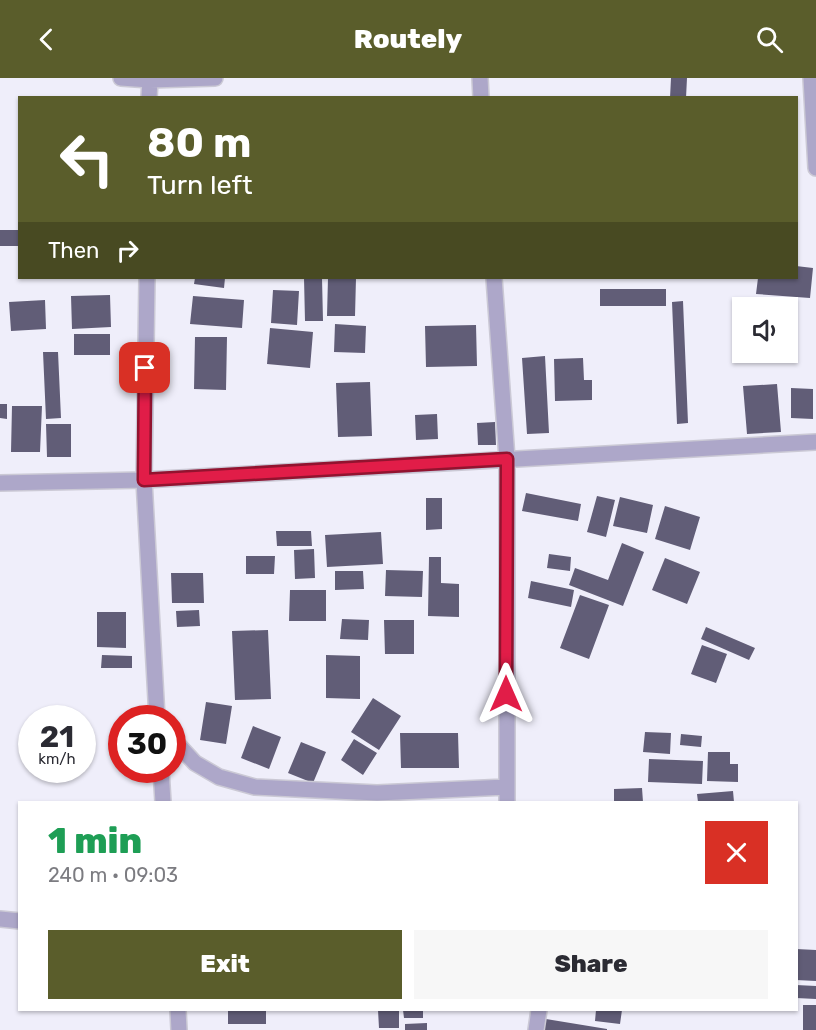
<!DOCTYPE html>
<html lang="en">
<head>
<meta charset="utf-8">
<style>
  :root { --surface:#fff; --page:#f7f7f7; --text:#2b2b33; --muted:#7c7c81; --accent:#5a5d2b }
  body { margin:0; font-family:Rubik,sans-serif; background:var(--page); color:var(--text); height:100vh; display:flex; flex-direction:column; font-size:22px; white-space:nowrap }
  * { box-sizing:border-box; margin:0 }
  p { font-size:20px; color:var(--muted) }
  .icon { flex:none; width:33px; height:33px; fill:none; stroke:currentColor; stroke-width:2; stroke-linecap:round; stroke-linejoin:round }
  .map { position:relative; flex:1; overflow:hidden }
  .sheet { position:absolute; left:18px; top:723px; width:780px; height:210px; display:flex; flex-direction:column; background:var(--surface); border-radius:0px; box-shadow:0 2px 4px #0004 }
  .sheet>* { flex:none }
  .top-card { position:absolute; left:18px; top:18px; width:780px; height:183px; border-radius:0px; box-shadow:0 2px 4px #0004; background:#5a5d2b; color:#fff; overflow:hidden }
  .tools { position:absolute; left:732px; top:219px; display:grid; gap:12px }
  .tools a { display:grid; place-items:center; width:66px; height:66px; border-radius:0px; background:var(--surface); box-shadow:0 2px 4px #0004; font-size:30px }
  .speed { position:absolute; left:18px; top:627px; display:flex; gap:12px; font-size:30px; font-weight:700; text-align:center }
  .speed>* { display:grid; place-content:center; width:78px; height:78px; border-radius:50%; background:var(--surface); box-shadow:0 2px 4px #0004; line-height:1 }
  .speed small { font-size:15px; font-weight:400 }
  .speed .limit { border:9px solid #d22; background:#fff; color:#111 }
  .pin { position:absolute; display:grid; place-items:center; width:51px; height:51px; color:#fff; margin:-26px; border-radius:12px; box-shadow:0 3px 9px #0006 }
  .me { position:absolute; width:66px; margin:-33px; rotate:0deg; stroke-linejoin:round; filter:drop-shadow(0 0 4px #0008) }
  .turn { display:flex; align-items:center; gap:21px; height:126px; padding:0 30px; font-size:27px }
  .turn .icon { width:78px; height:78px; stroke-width:2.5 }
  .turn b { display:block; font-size:42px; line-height:51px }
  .then { display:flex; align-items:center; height:57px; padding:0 30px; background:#0003; gap:12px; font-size:22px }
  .round { display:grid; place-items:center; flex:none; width:63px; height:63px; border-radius:0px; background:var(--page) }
  .headline { display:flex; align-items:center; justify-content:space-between; height:102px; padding:0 30px }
  h1 { font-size:36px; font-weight:800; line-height:45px; color:#1e9e55 }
  .action { display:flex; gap:12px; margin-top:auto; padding:12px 30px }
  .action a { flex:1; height:69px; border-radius:0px; background:var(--accent); color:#fff; font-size:24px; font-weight:800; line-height:69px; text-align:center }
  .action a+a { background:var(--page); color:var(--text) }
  header { display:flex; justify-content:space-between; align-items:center; height:78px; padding:0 30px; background:var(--accent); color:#fff; font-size:27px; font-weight:800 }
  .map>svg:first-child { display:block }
  .building { fill:#615d77 }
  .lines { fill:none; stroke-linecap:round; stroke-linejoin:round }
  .street-casing { stroke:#cbc9d5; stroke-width:18 }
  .street { stroke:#ada7c9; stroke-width:15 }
  .route-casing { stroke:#92132f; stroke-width:15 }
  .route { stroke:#e11d48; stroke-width:10 }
</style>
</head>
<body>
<header><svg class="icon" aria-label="back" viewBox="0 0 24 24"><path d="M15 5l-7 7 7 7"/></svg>Routely<svg class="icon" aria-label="search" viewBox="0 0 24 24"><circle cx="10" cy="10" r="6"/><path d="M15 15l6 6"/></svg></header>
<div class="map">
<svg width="816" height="952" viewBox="0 0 816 952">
  <rect width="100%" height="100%" fill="#efeefa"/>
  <path class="building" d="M671,0H687L686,20H670Z
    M0,152H18V168H0Z
    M796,188L813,190L810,220L756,216L758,200H796Z
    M195,200H225L224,210L194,206Z
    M304,200H322L323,243H305Z
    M328,200H356L355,238H327Z
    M600,211H666V228H600Z
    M273,212L299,213L297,247L271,245Z
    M110,217L111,249L72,251L71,218Z
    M193,218L244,222L242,250L190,246Z
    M772,221V230H745L744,222Z
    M45,222L46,251L11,253L9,224Z
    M683,223L688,345L677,346L672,224Z
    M335,246L366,248L365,275L334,274Z
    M476,247L477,288L426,289L425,248Z
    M270,250L313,254L310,290L267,286Z
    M794,252L796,280L748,285L747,274H788V253Z
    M74,256H110V277H74Z
    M195,259H227L226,312L194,311Z
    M43,274H58L61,340L46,341Z
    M545,278L549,355L527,356L522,280Z
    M583,280L584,302H592V322L555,323L554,281Z
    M370,304L372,358L338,359L336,305Z
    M777,306L781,354L747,356L743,308Z
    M791,310L813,311V341L791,340Z
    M0,326H7V341L0,340Z
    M12,328H42L40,374H11Z
    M437,336L438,361L416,362L415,337Z
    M495,344L496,367H478L477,345Z
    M46,346H71V379H47Z
    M526,415L581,426L578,443L522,433Z
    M597,418L615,422L606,459L587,454Z
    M620,419L653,427L647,455L613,448Z
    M426,420H442V451L426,452Z
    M665,428L700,439L690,472L655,461Z
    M276,453H311L312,468H277Z
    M381,454L383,486L327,489L325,457Z
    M622,465L644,474L623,528L569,507L575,490L608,502Z
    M314,471L315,500L295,501L294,472Z
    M549,476L571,479L570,493L547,490Z
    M246,478H275L274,496H246Z
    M429,479H441V505L459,506V539L428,538Z
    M665,480L700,494L687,526L652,512Z
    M386,492L423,493L422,519L385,518Z
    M335,493H363L364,511L335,512Z
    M171,495H203L204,525H172Z
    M531,503L574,512L571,529L528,520Z
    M290,512H326V543H289Z
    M580,517L609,527L589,581L560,570Z
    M199,532L200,548L177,549L176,533Z
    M97,534H126V570L97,569Z
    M342,541L369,542L368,562L340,561Z
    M384,542H414V576H385Z
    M706,549L755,570L749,582L701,561Z
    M268,552L271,621L235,622L232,553Z
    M702,567L727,576L716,605L691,596Z
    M102,577L132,578V590H101Z
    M326,577L360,578V621L326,620Z
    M373,620L401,638L379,672L351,654Z
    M206,624L232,628L226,666L200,662Z
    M253,648L281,659L269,691L241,680Z
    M645,654L671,655L670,676L643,674Z
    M400,655H458L459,690H401Z
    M681,656L702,658L701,669L680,667Z
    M354,661L377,675L363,697L341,682Z
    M301,664L326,674L313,705L288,695Z
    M708,674H730V686H738V704L707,703Z
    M649,681L703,683L702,706L648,704Z
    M642,710L643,724H614V711Z
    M733,713L734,724H698L697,716Z
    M796,871L816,872V903L796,902Z
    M796,907L816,908V921L796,920Z
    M803,927H816V952H803Z
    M228,932H266V946H228Z
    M378,932H399V950H379Z
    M403,932H423V940H404Z
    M596,932H622L620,946L595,943Z
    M546,941L607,951V952H544Z
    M427,945V952H405V946Z"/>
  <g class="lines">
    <defs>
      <path id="street" d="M121,0L150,2L215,0
        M480,0L481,20
        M811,0L816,90
        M149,20L150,2
        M147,200L144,402L157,640
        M494,200L507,381V724
        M0,405L144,402L816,364
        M172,660L195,685L219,699L255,709L377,715L506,709
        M161,692L163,724
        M0,841L20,843
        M178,932L179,952
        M536,952L539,932"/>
    </defs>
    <use href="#street" class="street-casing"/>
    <use href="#street" class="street"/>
  </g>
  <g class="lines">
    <defs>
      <path id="route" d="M145,290L144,402L507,381L506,616"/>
    </defs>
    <use href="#route" class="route-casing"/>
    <use href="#route" class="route"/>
  </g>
</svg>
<div class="tools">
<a><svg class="icon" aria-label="sound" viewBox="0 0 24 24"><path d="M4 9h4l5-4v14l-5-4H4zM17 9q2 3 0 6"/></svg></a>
</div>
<div class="speed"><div>21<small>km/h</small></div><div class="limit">30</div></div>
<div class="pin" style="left:145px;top:290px;background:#d93025"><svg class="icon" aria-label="arrive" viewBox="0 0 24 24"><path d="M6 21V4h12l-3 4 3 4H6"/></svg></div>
<svg class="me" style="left:506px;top:616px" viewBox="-20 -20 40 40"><path d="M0-17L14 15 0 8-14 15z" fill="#e11d48" stroke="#fff" stroke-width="4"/></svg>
<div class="top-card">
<div class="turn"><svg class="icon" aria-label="left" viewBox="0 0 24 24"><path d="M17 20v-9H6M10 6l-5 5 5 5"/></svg><div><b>80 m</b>Turn left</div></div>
<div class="then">Then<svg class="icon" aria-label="right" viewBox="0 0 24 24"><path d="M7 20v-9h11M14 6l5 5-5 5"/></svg></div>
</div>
<section class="sheet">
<div class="headline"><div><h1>1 min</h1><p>240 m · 09:03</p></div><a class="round" style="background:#d93025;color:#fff"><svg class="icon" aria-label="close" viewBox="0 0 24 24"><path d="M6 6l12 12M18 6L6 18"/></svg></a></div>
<div class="action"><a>Exit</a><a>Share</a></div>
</section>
</div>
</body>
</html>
